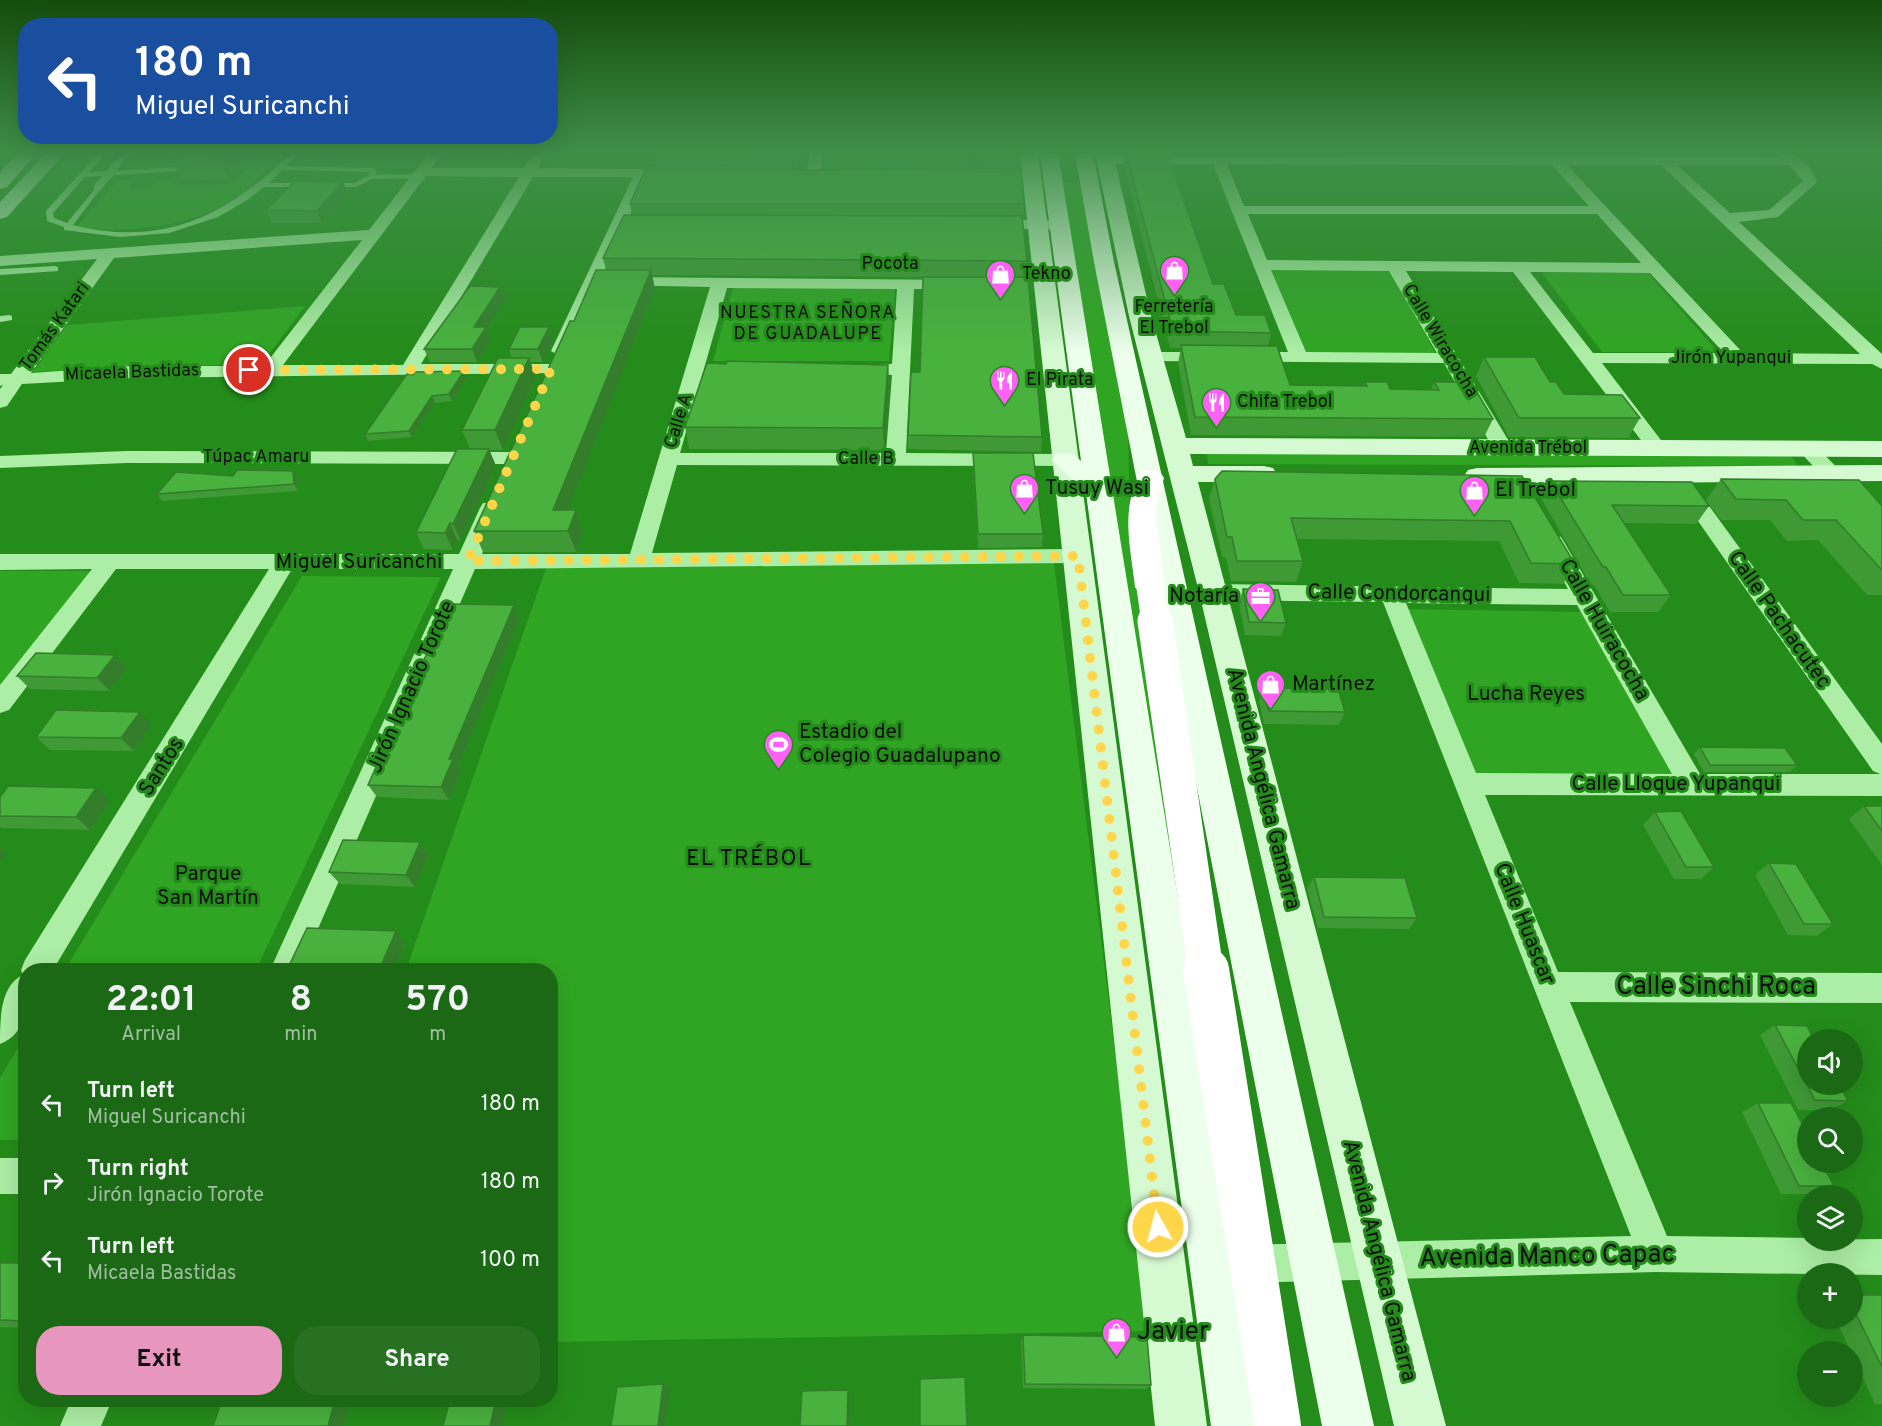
<!DOCTYPE html>
<html lang="en">
<head>
<meta charset="utf-8">
<style>
  :root { --surface:#1b6914; --page:#287122; --text:#f1f3f6; --muted:#a0bfa0; --accent:#e797bd }
  body { margin:0; font-family:Overpass,sans-serif; background:var(--page); color:var(--text); height:100vh; display:flex; flex-direction:column; font-size:22px; white-space:nowrap }
  * { box-sizing:border-box; margin:0 }
  p { font-size:20px; color:var(--muted) }
  .icon { flex:none; width:33px; height:33px; fill:none; stroke:currentColor; stroke-width:2; stroke-linecap:round; stroke-linejoin:round }
  .map { position:relative; flex:1; overflow:hidden }
  .panel { position:absolute; left:18px; top:963px; width:540px; height:444px; display:flex; flex-direction:column; background:var(--surface); border-radius:24px; box-shadow:0 6px 24px #0002 }
  .panel>* { flex:none }
  .hud { position:absolute; left:18px; top:18px; width:540px; height:126px; border-radius:24px; box-shadow:0 6px 24px #0002; background:#1a4fa0; color:#fff; overflow:hidden }
  .controls { position:absolute; left:1797px; top:1029px; display:grid; gap:12px }
  .controls a { display:grid; place-items:center; width:66px; height:66px; border-radius:50%; background:var(--surface); box-shadow:0 6px 24px #0002; font-size:30px }
  .pin { position:absolute; display:grid; place-items:center; width:51px; height:51px; color:#fff; margin:-26px; border:3px solid #fff; border-radius:50%; box-shadow:0 2px 6px #0007 }
  .me { position:absolute; width:66px; margin:-33px; rotate:353deg; stroke-linejoin:round; filter:drop-shadow(0 0 4px #0008) }
  .turn { display:flex; align-items:center; gap:21px; height:126px; padding:0 18px; font-size:27px }
  .turn .icon { width:78px; height:78px; stroke-width:2.5 }
  .turn b { display:block; font-size:42px; line-height:51px }
  .eta { display:flex; justify-content:space-evenly; align-items:center; height:102px; text-align:center }
  .eta b { font-size:36px; font-weight:700; line-height:42px }
  .cta { display:flex; gap:12px; margin-top:auto; padding:12px 18px }
  .cta a { flex:1; height:69px; border-radius:24px; background:var(--accent); color:#111; font-size:24px; font-weight:700; line-height:69px; text-align:center }
  .cta a+a { background:var(--page); color:var(--text) }
  ul { padding:0; list-style:none }
  li { display:flex; align-items:center; gap:18px; height:78px; padding:0 18px }
  li div { flex:1 }
  li b { display:block; font-size:22px }
  li em { font-style:normal }
  .map>svg:first-child { display:block }
  .green { fill:#30a523 }
  .lines { fill:none; stroke-linecap:round; stroke-linejoin:round }
  .lane { fill:#aceea5; fill-rule:evenodd }
  .street { fill:#aceea5; fill-rule:evenodd }
  .secondary { fill:#d5fad2; fill-rule:evenodd }
  .primary { fill:#ecffeb; fill-rule:evenodd }
  .highway { fill:#fff; fill-rule:evenodd }
  .lane-bridge { stroke:#aceea5; stroke-width:8 }
  .highway-bridge-far2 { stroke:#fff; stroke-width:27 }
  .highway-bridge-far1 { stroke:#fff; stroke-width:35 }
  .highway-bridge { stroke:#fff; stroke-width:46 }
  .wall { fill:#3f9935 }
  .shaded-wall { fill:#337d2b }
  .building { fill:#49b23e; stroke:#337d2b; stroke-width:1.5 }
  .route { stroke:#ffd54a; stroke-width:10; stroke-dasharray:0 18 }
  .labels { text-anchor:middle; dominant-baseline:central; stroke-width:6; stroke-linejoin:round; paint-order:stroke }
  .far-street-label { font-size:18px; fill:#111; stroke:#248c1a }
  .far-poi-label { font-size:18px; fill:#111; stroke:#248c1a; text-anchor:start }
  .far-neighbourhood-label { font-size:18px; letter-spacing:1.5px; fill:#111; stroke:#248c1a }
  .poi-label { font-size:21px; fill:#111; stroke:#248c1a; text-anchor:start }
  .street-label { font-size:21px; fill:#111; stroke:#248c1a }
  .park-label { font-size:21px; fill:#111; stroke:#248c1a }
  .neighbourhood-label { font-size:22px; letter-spacing:1.5px; fill:#111; stroke:#248c1a }
  .near-street-label { font-size:26px; fill:#111; stroke:#248c1a }
  .near-poi-label { font-size:26px; fill:#111; stroke:#248c1a; text-anchor:start }
</style>
</head>
<body>
<div class="map">
<svg width="1882" height="1426" viewBox="0 0 1882 1426">
  <rect width="100%" height="100%" fill="#248c1a"/>
  <path class="green" d="M827,153H967L969,170H824Z
    M273,161C263,172 253,187 241,195C202,224 123,236 77,226L118,180H135L129,190L150,187L160,178L180,186L232,184L253,162Z
    M1062,182H1081L1128,424L1130,535L1219,1219Z
    M1270,268L1389,269L1436,354L1304,353Z
    M1542,273H1648L1718,352H1602Z
    M733,287L895,289L889,361H713Z
    M305,306L261,365L139,366L33,372L67,325Z
    M1207,453L1791,456L1798,466L1208,464Z
    M1054,563L1150,1331L551,1342L550,970H406L546,568Z
    M0,571H92L0,687Z
    M302,576L441,577L256,970H65Z
    M1402,609L1583,612L1674,776L1470,777Z
    M25,1036V1140H0V1078Z"/>
  <g class="lines">
    <path class="lane" d="M98,153H106L89,172L180,167L184,169L180,171L85,177L53,213L54,218L67,223L98,185L102,187L73,225C164,248 228,215 291,153H299L286,166L373,168L377,170L375,175L419,174L423,176L419,178L372,179L356,187H326L322,185L323,183H355L368,176L369,172L282,170L269,183H307L311,185L307,187H264L247,200L218,217L169,233L120,237L64,230V227L47,221L46,211Z
      M123,153H131L117,170H111V166Z
      M55,266L58,267V271L0,275V269Z
      M9,315L12,316V320L0,322V316Z"/>
    <path class="street" d="M429,153H443L432,168H524L534,153H546L538,168L655,169L662,173L660,176L647,177L566,355L560,356L551,351L633,177H533L421,364H551L560,369L557,373L133,378L22,384L7,406L0,408V389L3,385L0,386V374H11L97,259L0,266V256L369,230ZM426,176L519,177L403,365H283ZM362,240L264,366H133L31,373L114,258Z
      M810,153H824L820,172L813,176L806,172Z
      M1776,153C1794,151 1812,164 1817,182L1778,217L1739,222L1882,354V369L1872,364L1602,363L1667,448L1664,452H1650L1513,272L1406,271L1513,448L1510,452H1496L1493,448L1444,363L1146,361L1143,357L1146,353L1152,352H1288L1213,164H1106L1099,160L1106,156L1779,157ZM1227,164L1552,165L1589,206H1244ZM1567,165H1661L1860,354L1743,353ZM1677,165H1789L1803,181L1769,210L1730,213ZM1248,214H1597L1641,263L1267,260ZM1271,270L1389,271L1437,353L1306,352ZM1530,272L1650,273L1724,353H1593Z
      M988,220H1060L1068,225L1060,230L983,228L980,225L983,222Z
      M618,277L963,280L965,284L963,288L957,289H914L906,453L1065,454L1072,456L1075,460L1072,464L1065,466L677,465L652,553L1078,549L1086,551L1089,556L1086,561L1078,563L475,569L300,970H270L453,569H292L53,970H26C26,998 31,1032 0,1044C0,1020 0,985 23,975L21,970L25,960L269,569H116L9,710L0,713V685L92,569L0,570V554H459L480,508L483,503H499L502,508L482,554H630L710,287L612,285L610,282ZM727,288L897,289L892,364H853L844,369L853,374L892,375L886,453H680Z
      M1808,443L1815,445L1882,514V534L1874,532L1801,453L1798,449L1801,445Z
      M127,451L512,452L519,454L522,458L519,462L512,464L127,463L0,468V456Z
      M1684,480L1691,481L1882,744V796L1485,795L1558,972L1882,973V1003L1570,1002L1667,1236L1808,1238V1240L1882,1239V1275L1656,1272L1240,1283L1227,1277L1221,1264L1227,1251L1240,1245L1631,1236L1383,602L1214,600L1206,598L1203,592L1206,586L1214,584L1568,589L1542,542L1545,537L1553,535L1561,537L1564,542L1700,774H1880L1873,771L1677,491L1674,486L1677,481ZM1406,603L1577,605L1672,774L1476,773Z
      M0,1158H26V1194H0Z
      M71,1400H112L101,1426H60Z"/>
    <path class="secondary" d="M46,153H65L7,217L0,219V202Z
      M1020,153H1038L1207,1426H1155Z
      M1095,153H1113L1151,316L1186,438L1882,441V457L1190,454L1193,466H1264L1273,468L1277,474L1273,480L1264,482H1198L1446,1426H1394L1199,592L1129,316Z
      M1882,465V481L1477,484L1468,482L1464,476L1468,470L1477,468Z"/>
    <path class="primary" d="M18,153H37L7,187L0,189V172Z
      M1040,153H1058L1263,1426H1211L1086,493L1052,460L1056,454C1067,452 1073,453 1081,461Z
      M1075,153H1093L1114,262L1374,1426H1322L1094,262Z"/>
    <path class="highway" d="M1151,470L1160,472L1164,478L1155,510L1165,587L1160,594L1150,597L1140,594L1135,587C1131,549 1119,506 1142,472Z"/>
    <path class="lane-bridge" d="M98,187L114,168"/>
    <path class="highway-bridge-far2" d="M1150,587L1155,623"/>
    <path class="highway-bridge-far1" d="M1155,621L1206,971"/>
    <path class="highway-bridge" d="M1206,970L1278,1426"/>
  </g>
  <path class="wall" d="M171,153H289L284,157L245,159L229,179L183,181L173,162L175,160Z
    M295,153H341L331,162H299Z
    M802,153L799,168H794V170L978,169V153H1020V168L1024,204V218H1022L1027,261L1025,277L1042,437L1041,452L908,449V435L920,372L923,277L652,275L655,289L568,510H576L583,531L576,552H483L474,531L574,321L606,270L603,258L632,215L630,204L655,166L653,155Z
    M1119,153H1167L1213,284L1236,315L1271,333L1268,346L1290,385L1364,386L1365,382L1390,389L1431,390L1434,382L1493,419L1484,437L1191,435L1178,363L1181,348H1170L1124,166L1125,154H1119Z
    M343,182L348,194L322,223H272L266,210Z
    M500,287L505,299L487,328L491,340L477,362H430L424,349Z
    M549,327L553,340L543,362H530L536,377L503,450H489L496,466L461,541L457,540L453,550L424,549L416,532L470,449L462,430L512,358L509,349Z
    M1484,357L1550,382L1564,394L1640,418L1628,438L1509,437L1476,376Z
    M726,364L888,365L889,386L884,450L689,449L685,427Z
    M407,374L467,378L452,401L435,403L412,437L368,441L365,434Z
    M973,453L1043,534L1042,547L978,548L973,466Z
    M233,476L297,478L298,491L162,501L157,494Z
    M1522,476L1575,564L1563,584L1519,583L1499,541L1296,539L1303,561L1296,582L1231,581L1226,558L1222,557L1209,499L1215,479Z
    M1721,479L1882,506V595H1867L1818,540L1787,541L1770,520H1721L1706,500Z
    M1550,481L1709,506L1696,524L1624,523L1671,595L1658,612H1610L1594,585H1591L1541,498Z
    M1243,589L1286,623L1281,636L1245,635L1239,603Z
    M514,605L519,619L458,767L461,771L449,800L377,797L368,785Z
    M115,655L127,668L110,691L30,689L17,676Z
    M1263,688L1345,712L1339,725L1264,724L1259,701Z
    M152,725L134,751L50,750L36,737Z
    M1700,747L1797,765L1790,772H1704L1694,754Z
    M0,797L110,801L90,830L2,828L0,827Z
    M1864,806H1882V865L1849,819Z
    M1655,812L1714,867L1701,879H1674L1643,825Z
    M420,842L429,855L415,887L340,884L329,872Z
    M1769,863L1833,924L1817,936L1788,935L1755,875Z
    M1314,877L1417,918L1409,929L1318,928L1307,889Z
    M405,943L394,970H287Z
    M1775,1025L1848,1101L1830,1110H1798L1760,1035Z
    M1758,1103L1834,1186L1815,1194H1781L1742,1112Z
    M0,1263H26V1328L0,1327Z
    M1852,1295H1882V1404H1875L1852,1355V1352H1851L1835,1318H1852Z
    M1023,1335L1151,1385L1146,1389L1023,1388L1021,1340Z"/>
  <path class="shaded-wall" d="M226,153H241L245,159L229,179L219,160Z
    M282,153H289L284,157Z
    M327,153H341L331,162Z
    M798,153H802L799,168L797,156Z
    M343,182L348,194L322,223L317,211Z
    M651,270L655,289L560,531L553,510Z
    M500,287L505,299L487,328L491,340L477,362L472,349L474,327Z
    M549,327L553,340L543,362L538,349Z
    M529,358L536,377L503,450L495,430Z
    M888,365L889,386L884,450L883,428Z
    M464,371L467,378L452,401L449,394Z
    M432,396L435,403L412,437L409,431Z
    M489,449L496,466L461,541L453,524Z
    M293,471L297,478L298,491L294,484Z
    M576,510L583,531L576,552L568,531Z
    M450,523L457,540L453,550L445,533Z
    M514,605L519,619L458,767L461,771L449,800L441,787L449,759Z
    M115,655L127,668L110,691L97,678Z
    M140,712L152,725L134,751L121,738Z
    M96,788L110,801L90,830L76,817Z
    M420,842L429,855L415,887L406,875Z
    M0,848L7,853L0,862Z
    M396,931L405,943L394,970H383L380,968Z
    M663,1384L670,1389L665,1426H658Z
    M848,1390L850,1394V1426H847Z
    M335,1400H351L343,1426H328Z
    M496,1400H507L502,1426H490Z"/>
  <path class="building" d="M181,153H226L219,160L173,162Z
    M654,153H798L797,156L653,155Z
    M1126,153H1167L1213,284H1224L1236,315H1265L1271,333L1173,331Z
    M647,166L794,167V170H828L1021,168L1024,204H630Z
    M295,181L343,182L317,211L266,210Z
    M624,215L1022,216L1027,261L603,258Z
    M596,270H651L553,510H576L568,531H474L570,321H574Z
    M923,277H1028L1042,437L908,435L911,372H920Z
    M470,286L500,287L474,327H486L472,349H424Z
    M520,327H549L538,349H509Z
    M1181,345L1277,346L1290,385L1367,386L1365,382H1387L1390,389L1439,390L1434,382H1471L1493,419L1195,417Z
    M1484,357H1535L1550,382H1556L1564,394L1622,395L1640,418H1519Z
    M498,358H529L495,430H462Z
    M727,361L888,365L883,428L685,427L707,363L726,364Z
    M464,371L449,394L432,396L409,431L365,434L407,374L413,375L415,372Z
    M457,449H489L453,524L450,523L445,533L416,532Z
    M973,453H1033L1043,534H978Z
    M237,470L293,471L294,484L157,494L176,472L233,476Z
    M1222,471L1522,476L1575,564L1531,563L1510,521L1291,518L1303,561H1237L1232,537H1227L1215,479Z
    M1721,479L1859,480L1882,506V570L1836,520H1803L1786,500L1736,499Z
    M1550,481L1692,482L1709,506L1612,505L1671,595H1623L1606,567H1603Z
    M1243,589L1278,590L1286,623L1249,622Z
    M449,604L514,605L449,759H453L441,787L368,785Z
    M36,653L115,655L97,678L17,676Z
    M1263,688L1338,689L1345,712L1269,711Z
    M56,710L140,712L121,738L36,737Z
    M1700,747L1785,748L1797,765H1710Z
    M8,786L96,788L76,817L0,816V797Z
    M1864,806H1882V831Z
    M1681,811L1714,867H1686L1655,812Z
    M343,840L420,842L406,875L329,872Z
    M1769,863L1796,864L1833,924H1804Z
    M1314,877L1405,878L1417,918L1324,917Z
    M307,928L396,931L380,968L375,967L374,970H287Z
    M1775,1025L1807,1026L1814,1040H1808V1084H1839L1848,1101L1815,1100Z
    M1758,1103H1791L1808,1135V1162H1821L1834,1186H1799Z
    M0,1263H26V1321L0,1320Z
    M1852,1295H1882V1367L1852,1306Z
    M1023,1335L1147,1337L1151,1385L1025,1384Z
    M965,1377L967,1426H920V1379Z
    M663,1384L658,1426H611L617,1387Z
    M848,1390L847,1426H800L802,1391Z
    M222,1400H335L328,1426H213Z
    M450,1400H496L490,1426H443Z"/>
  <linearGradient id="sky" x2="0" y2="1"><stop stop-color="#144d0e"/><stop offset="0.43" stop-color="#3f8e49"/><stop offset="1" stop-color="#3f8e49" stop-opacity="0"/></linearGradient>
  <rect width="1882" height="352" fill="url(#sky)"/>
  <g class="lines">
    <path class="route" d="M249,370L551,369L468,561L1078,556L1158,1227"/>
  </g>
  <defs>
    <symbol id="shop-pin" viewBox="-11 -11 22 30"><path d="M0 17L-7.5 6A9.5 9.5 0 1 1 7.5 6Z" fill="#ff61f6" stroke="#248c1a"/><path d="M-5-2.5h2.3a2.7 3.5 0 0 1 5.4 0H5L5.5 6h-11ZM-1.5-2.5h3a1.5 2.3 0 0 0-3 0Z" fill="#fff"/></symbol>
    <symbol id="restaurant-pin" viewBox="-11 -11 22 30"><path d="M0 17L-7.5 6A9.5 9.5 0 1 1 7.5 6Z" fill="#ff61f6" stroke="#248c1a"/><path d="M-5-6h1v4h1v-4h1v4h1v-4h1v5L-1.5 .5V6h-2V.5L-5-1ZM5-6V6H3V1.5H1.5Q1.5-4 5-6Z" fill="#fff"/></symbol>
    <symbol id="office-pin" viewBox="-11 -11 22 30"><path d="M0 17L-7.5 6A9.5 9.5 0 1 1 7.5 6Z" fill="#ff61f6" stroke="#248c1a"/><path d="M-6-3h4V-5.5h4V-3h4V5H-6ZM-1-4.5V-3h2v-1.5ZM-6 0V1H6V0Z" fill="#fff"/></symbol>
    <symbol id="stadium-pin" viewBox="-11 -11 22 30"><path d="M0 17L-7.5 6A9.5 9.5 0 1 1 7.5 6Z" fill="#ff61f6" stroke="#248c1a"/><path d="M0-5a6.5 5 0 1 0 0 10a6.5 5 0 1 0 0-10ZM-3.5-1.8h7v3.6h-7Z" fill="#fff"/></symbol>
  </defs>
  <g fill-rule="evenodd">
    <use href="#shop-pin" x="1158" y="254" width="33" height="45"/>
    <use href="#shop-pin" x="984" y="258" width="33" height="45"/>
    <use href="#restaurant-pin" x="988" y="364" width="33" height="45"/>
    <use href="#restaurant-pin" x="1200" y="386" width="33" height="45"/>
    <use href="#shop-pin" x="1008" y="472" width="33" height="45"/>
    <use href="#shop-pin" x="1458" y="474" width="33" height="45"/>
    <use href="#office-pin" x="1244" y="580" width="33" height="45"/>
    <use href="#shop-pin" x="1254" y="668" width="33" height="45"/>
    <use href="#stadium-pin" x="762" y="728" width="33" height="45"/>
    <use href="#shop-pin" x="1100" y="1316" width="33" height="45"/>
  </g>
  <g class="labels">
    <g class="far-street-label">
      <text x="890" y="264">Pocota</text>
      <text transform="translate(55 327) rotate(-54)">Tomás Katari</text>
      <text transform="translate(1440 341) rotate(59)">Calle Wiracocha</text>
      <text x="1731" y="358">Jirón Yupanqui</text>
      <text transform="translate(132 373) rotate(-2)">Micaela Bastidas</text>
      <text transform="translate(679 421) rotate(-73)">Calle A</text>
      <text x="1528" y="448">Avenida Trébol</text>
      <text x="256" y="457">Túpac Amaru</text>
      <text x="866" y="459">Calle B</text>
    </g>
    <g class="far-poi-label">
      <text x="1022" y="274">Tekno</text>
      <text x="1174" y="307" text-anchor="middle">Ferretería<tspan x="1174" dy="21">El Trebol</tspan></text>
      <text x="1026" y="380">El Pirata</text>
      <text x="1237" y="402">Chifa Trebol</text>
    </g>
    <g class="far-neighbourhood-label">
      <text x="808" y="313">NUESTRA SEÑORA<tspan x="808" dy="21">DE GUADALUPE</tspan></text>
    </g>
    <g class="poi-label">
      <text x="1045" y="488">Tusuy Wasi</text>
      <text x="1495" y="490">El Trebol</text>
      <text x="1239" y="596" text-anchor="end">Notaría</text>
      <text x="1292" y="684">Martínez</text>
      <text x="799" y="732">Estadio del<tspan x="799" dy="24">Colegio Guadalupano</tspan></text>
    </g>
    <g class="street-label">
      <text x="359" y="562">Miguel Suricanchi</text>
      <text transform="translate(1399 594) rotate(1)">Calle Condorcanqui</text>
      <text transform="translate(1779 620) rotate(55)">Calle Pachacutec</text>
      <text transform="translate(1604 630) rotate(60)">Calle Huiracocha</text>
      <text transform="translate(412 687) rotate(-66)">Jirón Ignacio Torote</text>
      <text transform="translate(162 767) rotate(-58)">Santos</text>
      <text x="1676" y="784">Calle Lloque Yupanqui</text>
      <text transform="translate(1263 789) rotate(76)">Avenida Angélica Gamarra</text>
      <text transform="translate(1524 924) rotate(68)">Calle Huascar</text>
      <text transform="translate(1379 1261) rotate(76)">Avenida Angélica Gamarra</text>
    </g>
    <g class="park-label">
      <text x="1526" y="694">Lucha Reyes</text>
      <text x="208" y="874">Parque<tspan x="208" dy="24">San Martín</tspan></text>
    </g>
    <g class="neighbourhood-label">
      <text x="749" y="859">EL TRÉBOL</text>
    </g>
    <g class="near-street-label">
      <text x="1716" y="987">Calle Sinchi Roca</text>
      <text transform="translate(1547 1257) rotate(-1)">Avenida Manco Capac</text>
    </g>
    <g class="near-poi-label">
      <text x="1137" y="1332">Javier</text>
    </g>
  </g>
</svg>
<div class="controls">
<a><svg class="icon" aria-label="sound" viewBox="0 0 24 24"><path d="M4 9h4l5-4v14l-5-4H4zM17 9q2 3 0 6"/></svg></a>
<a><svg class="icon" aria-label="search" viewBox="0 0 24 24"><circle cx="10" cy="10" r="6"/><path d="M15 15l6 6"/></svg></a>
<a><svg class="icon" aria-label="layers" viewBox="0 0 24 24"><path d="M12 4l9 5-9 5-9-5zM3 14l9 5 9-5"/></svg></a>
<a>+</a>
<a>−</a>
</div>
<div class="pin" style="left:249px;top:370px;background:#d93025"><svg class="icon" aria-label="arrive" viewBox="0 0 24 24"><path d="M6 21V4h12l-3 4 3 4H6"/></svg></div>
<svg class="me" style="left:1158px;top:1227px" viewBox="-20 -20 40 40"><circle r="17" fill="#ffd54a" stroke="#fff" stroke-width="3"/><path d="M0-11L8 9 0 5-8 9z" fill="#fff"/></svg>
<div class="hud">
<div class="turn"><svg class="icon" aria-label="left" viewBox="0 0 24 24"><path d="M17 20v-9H6M10 6l-5 5 5 5"/></svg><div><b>180 m</b>Miguel Suricanchi</div></div>
</div>
<section class="panel">
<div class="eta">
<div><b>22:01</b><p>Arrival</p></div>
<div><b>8</b><p>min</p></div>
<div><b>570</b><p>m</p></div>
</div>
<ul>
<li><svg class="icon" aria-label="left" viewBox="0 0 24 24"><path d="M17 20v-9H6M10 6l-5 5 5 5"/></svg><div><b>Turn left</b><p>Miguel Suricanchi</p></div><em>180 m</em></li>
<li><svg class="icon" aria-label="right" viewBox="0 0 24 24"><path d="M7 20v-9h11M14 6l5 5-5 5"/></svg><div><b>Turn right</b><p>Jirón Ignacio Torote</p></div><em>180 m</em></li>
<li><svg class="icon" aria-label="left" viewBox="0 0 24 24"><path d="M17 20v-9H6M10 6l-5 5 5 5"/></svg><div><b>Turn left</b><p>Micaela Bastidas</p></div><em>100 m</em></li>
</ul>
<div class="cta"><a>Exit</a><a>Share</a></div>
</section>
</div>
</body>
</html>
